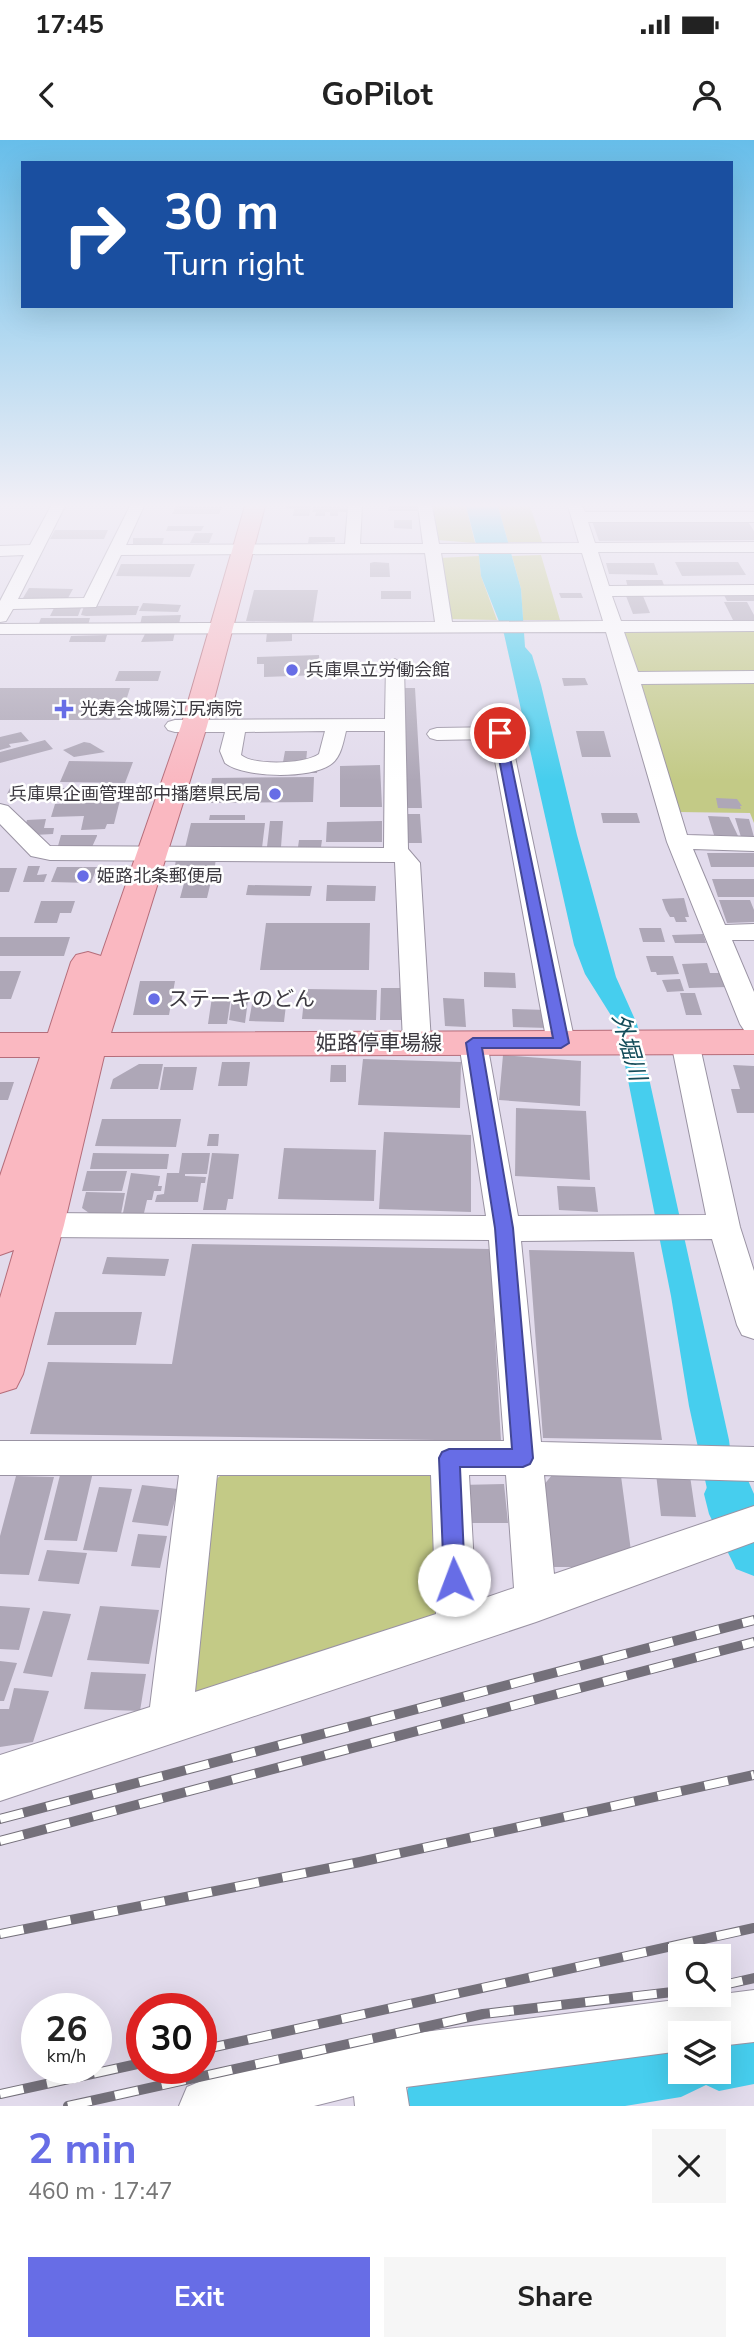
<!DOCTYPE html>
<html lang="en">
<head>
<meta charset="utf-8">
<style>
  :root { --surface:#fff; --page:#f6f6f6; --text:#222; --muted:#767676; --accent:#676de6 }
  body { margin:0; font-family:"Nunito Sans","Noto Sans JP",sans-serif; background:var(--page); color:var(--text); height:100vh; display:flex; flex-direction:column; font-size:26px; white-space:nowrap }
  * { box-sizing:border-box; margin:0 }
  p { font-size:23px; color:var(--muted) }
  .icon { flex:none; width:38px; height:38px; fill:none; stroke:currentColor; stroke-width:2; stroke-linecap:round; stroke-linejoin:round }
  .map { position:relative; height:1966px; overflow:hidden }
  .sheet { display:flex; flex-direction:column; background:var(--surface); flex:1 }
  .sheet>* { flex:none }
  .top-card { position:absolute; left:21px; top:21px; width:712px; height:147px; border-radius:0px; box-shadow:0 7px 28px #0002; background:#1a4fa0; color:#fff; overflow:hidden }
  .tools { position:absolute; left:668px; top:1804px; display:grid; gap:14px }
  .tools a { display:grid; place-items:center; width:63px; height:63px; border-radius:0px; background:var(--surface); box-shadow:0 7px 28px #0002; font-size:35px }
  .speed { position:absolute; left:21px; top:1853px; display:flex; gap:14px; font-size:35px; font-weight:700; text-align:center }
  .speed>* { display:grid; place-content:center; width:91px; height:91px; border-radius:50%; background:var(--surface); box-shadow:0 7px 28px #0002; line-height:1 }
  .speed small { font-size:18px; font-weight:400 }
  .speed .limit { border:10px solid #d22; background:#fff; color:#111 }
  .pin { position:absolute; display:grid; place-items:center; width:60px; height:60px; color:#fff; margin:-30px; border:4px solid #fff; border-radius:50%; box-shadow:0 2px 7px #0007 }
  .me { position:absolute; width:77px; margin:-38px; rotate:358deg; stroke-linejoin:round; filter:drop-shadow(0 0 5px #0008) }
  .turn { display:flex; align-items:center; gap:24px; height:147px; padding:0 28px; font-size:32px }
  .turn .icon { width:91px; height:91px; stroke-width:2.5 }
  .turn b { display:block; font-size:49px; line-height:60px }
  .round { display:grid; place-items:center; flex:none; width:74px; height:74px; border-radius:0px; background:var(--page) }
  .summary { display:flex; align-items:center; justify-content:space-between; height:119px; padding:0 28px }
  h1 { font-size:42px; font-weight:700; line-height:52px; color:var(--accent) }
  .cta { display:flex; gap:14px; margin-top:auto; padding:14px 28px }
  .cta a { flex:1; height:80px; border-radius:0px; background:var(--accent); color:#fff; font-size:28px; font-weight:700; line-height:80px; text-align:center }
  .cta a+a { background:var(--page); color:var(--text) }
  .status { display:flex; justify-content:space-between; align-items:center; height:49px; padding:0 35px; background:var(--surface); direction:ltr }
  .status svg { height:19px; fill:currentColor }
  header { display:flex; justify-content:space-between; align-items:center; height:91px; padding:0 28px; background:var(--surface); font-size:32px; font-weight:700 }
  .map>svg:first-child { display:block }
  .green { fill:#c3ca86 }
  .water { fill:#46ceee }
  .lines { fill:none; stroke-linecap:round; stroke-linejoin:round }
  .river { fill:#46ceee; fill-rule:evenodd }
  .building { fill:#aea7b7 }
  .minor-casing { stroke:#9a93a3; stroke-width:2 }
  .major-casing { stroke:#b56d7a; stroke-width:2 }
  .minor { fill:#fff; fill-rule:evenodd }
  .major { fill:#fab8c1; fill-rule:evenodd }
  .rail-casing { stroke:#74707a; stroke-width:10 }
  .rail { stroke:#fff; stroke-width:8; stroke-dasharray:24; stroke-linecap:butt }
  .route { fill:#676de6; stroke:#434796; stroke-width:2 }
  .poi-dot { fill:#676de6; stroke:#fff; stroke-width:2.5 }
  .labels { text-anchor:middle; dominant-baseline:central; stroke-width:5; stroke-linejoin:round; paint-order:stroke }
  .far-poi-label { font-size:18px; fill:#3d3a41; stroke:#fff; text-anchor:start }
  .poi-label { font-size:21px; fill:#3d3a41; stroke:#fff; text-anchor:start }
  .street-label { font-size:21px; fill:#3d3a41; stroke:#fff }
  .water-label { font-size:23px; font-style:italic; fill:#124c59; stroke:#fff }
</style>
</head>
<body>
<div class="status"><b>17:45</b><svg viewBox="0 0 49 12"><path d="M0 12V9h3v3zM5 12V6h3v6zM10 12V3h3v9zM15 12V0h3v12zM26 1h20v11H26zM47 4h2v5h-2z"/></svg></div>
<header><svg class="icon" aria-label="back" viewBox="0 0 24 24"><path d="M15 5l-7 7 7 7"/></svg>GoPilot<svg class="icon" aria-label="person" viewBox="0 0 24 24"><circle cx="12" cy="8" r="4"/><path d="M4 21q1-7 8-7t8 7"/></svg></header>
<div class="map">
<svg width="754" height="1966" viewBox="0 0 754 1966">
  <rect width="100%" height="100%" fill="#e2dbec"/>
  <path class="green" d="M431,366H466L475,403L437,400Z
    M498,366H530L542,402H508Z
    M541,415L560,480H523L521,449L512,416Z
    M479,416L481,436L497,480L448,479L439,418Z
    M754,490V536L638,534L624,491Z
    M754,539V683L750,673L677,672L640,542Z
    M435,1334L444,1473L201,1558L189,1543L208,1347L221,1335Z"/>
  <path class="water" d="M466,366H498L521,449L525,507L532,515L541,545L577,695L616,837L637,884L729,1300L733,1333L754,1368L714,1381L689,1266L671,1156L617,885L585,834L574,805L504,494L481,436L479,416Z"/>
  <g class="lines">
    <path class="river" d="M729,1331L747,1338L754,1354V1436L736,1429L709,1374L704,1354L711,1338Z
      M754,1876V1944L719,1951L706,1945L681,1957L625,1966H401L411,1941L436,1931L504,1917L681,1889L692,1894H681V1932H719V1894L695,1893L719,1883Z"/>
  </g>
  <path class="building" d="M176,366L222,367L219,374H172Z
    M286,366H311L309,376H293L294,369L286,368Z
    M326,366L349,368V372H338V376H330V372H325V376H315L316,372H312L313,367Z
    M389,366H417V371H388Z
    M394,380H412V389L394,388Z
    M747,380L754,391V400L599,401L592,381Z
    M168,386H204L201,391H166Z
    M55,390H108L104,399H50Z
    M195,393H213L209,403H190Z
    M309,397H335V402L308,403Z
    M133,398H164L162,405L133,406Z
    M374,422L389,423L390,437H370V423Z
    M675,422H738L746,435L682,436Z
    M606,423H654L658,435L609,434Z
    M121,424H195L190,437L116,436Z
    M626,440H662L665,448H628Z
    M29,448L73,449L68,458H23Z
    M254,450H318L313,482L246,481Z
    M381,451H411V459H381Z
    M559,453H581L583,458H561Z
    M723,453H754V461H727Z
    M626,456H643L650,473L633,474Z
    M724,462H747L754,475V482H734Z
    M143,463L181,465L178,472L139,471Z
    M84,466H139L136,475L86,476L81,475Z
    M54,468H81L78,476H50Z
    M181,475L179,484L140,485L142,476Z
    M41,478H90L88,485L38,486Z
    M146,492H175L173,501L141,502Z
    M267,492H292V501L266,502Z
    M107,495L105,502H69L71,496Z
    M319,515L320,535L264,537V524H257V517Z
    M119,531H161L158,541H115Z
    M562,538H585L588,545L564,546Z
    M0,548H130L120,580H0Z
    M402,548H415L422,668H407Z
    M576,591H604L611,617H582Z
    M21,592L29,601L9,604L11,607L0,610V597Z
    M45,600L53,609L0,623V612Z
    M84,602L90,603L105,612L74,617L63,610Z
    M285,611H307L306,622H318L317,633H270L271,622H283Z
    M69,621L133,622L125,643L60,642Z
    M380,625L382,667H340V626Z
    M314,637L313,662L208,663L212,638Z
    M10,648H129L127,653L7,654Z
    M716,658L737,659L742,666H740L741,669L718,668Z
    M120,660L114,684H107L105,689L81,690L84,676L51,677L55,664Z
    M601,673H637L640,683H603Z
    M402,674H420L422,703H403Z
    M210,675H245V680H209Z
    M708,676L729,677L738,696L714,695Z
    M735,678L749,679L754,697H741Z
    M46,679L44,688H54L53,694L34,695L25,686L27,680Z
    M270,681H283L281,707H267Z
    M382,681V702H326L327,682Z
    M191,683H265L262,708H185Z
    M61,695H97V696L92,707H60L58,706Z
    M299,700H322L321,707H298Z
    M707,713H754V727H711Z
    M216,717L215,726H175L176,719Z
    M28,726H40L37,735L47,734L44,742H23Z
    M57,727H97L91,743L51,742Z
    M0,728H17L9,752H0Z
    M186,736L212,737L207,758H180Z
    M712,739H754V757H718Z
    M248,745L312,746L310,756L246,755Z
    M327,745L376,746L375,761H326Z
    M684,758L689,777H685L687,782H676L674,777H670L666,770L662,759Z
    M719,760H750L754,770V782L727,783Z
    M41,761H75L71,773H60L57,783H34Z
    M266,783H370L369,830H260Z
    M639,788H661L665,802H643Z
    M703,794L706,803H675L672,795Z
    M0,797H70L64,816H0Z
    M646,816H673L679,834L657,835L656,832H651Z
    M707,823L710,833H722L727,847L689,848L682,824Z
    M0,831H21L11,859H0Z
    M484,832L515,833L516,848L484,847Z
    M680,839L684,851L667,852L662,840Z
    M140,841H175L169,875H133Z
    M381,848H406V880H380Z
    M305,849L377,850L376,880L302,879Z
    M233,853H249L245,883L229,880Z
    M680,853H695L702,875H686Z
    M212,857H231L227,884H208Z
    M443,858L464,859L466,887L445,886Z
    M252,864L286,865L284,882L249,881Z
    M512,869L548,870L549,888L513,887Z
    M503,915L581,921L580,966L499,960Z
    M363,919L461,922L460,968L358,965Z
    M222,922H250L247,946H218Z
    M139,924H163L158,949H110L113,939Z
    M331,925H346V942H330Z
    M733,925L754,926V973H737L731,949H740Z
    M164,927H197L193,950H160Z
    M0,942H14L8,960H0Z
    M516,968L586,971L590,1040L515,1036Z
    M102,979H181L176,1007L95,1006Z
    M384,992L471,995V1072L379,1069Z
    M209,994H219L218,1006H207Z
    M284,1008L376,1010L374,1061L278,1059Z
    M93,1013L169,1014L167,1029H90Z
    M182,1013H210L207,1034H185V1036L206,1037L205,1043H201L198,1062H155L157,1055L164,1054L167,1033H179Z
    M212,1013L239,1014L233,1059H228L226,1070H203Z
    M87,1031H127L122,1051H82Z
    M131,1033L160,1036L158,1046H162L161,1051H154L152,1060H147L144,1073H123Z
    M557,1046L595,1047L598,1072L559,1070Z
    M86,1052L125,1053L121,1074L89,1073L82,1068Z
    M192,1104L490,1109L501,1301L30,1294L48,1222L172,1224Z
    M529,1110L634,1112L662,1300L543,1298Z
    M107,1117L169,1119L165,1136L102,1134Z
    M55,1172H142L136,1205H47Z
    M61,1331L93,1332L77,1401L44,1400Z
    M656,1334L690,1336L696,1377L661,1376Z
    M552,1335L621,1336L631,1411L592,1427H550L543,1346Z
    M16,1336L54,1337L29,1435L0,1434V1396Z
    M504,1344L508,1383H462L460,1345Z
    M142,1345L178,1349L168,1386L132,1382Z
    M99,1347L132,1349L117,1412L83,1410Z
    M138,1394L167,1396L160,1428L131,1426Z
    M47,1410L87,1413L79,1444L38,1441Z
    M0,1466L30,1468L19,1510L0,1509Z
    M100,1466L159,1470L149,1524L87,1520Z
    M43,1471L71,1474L52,1537L23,1533Z
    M0,1521L17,1523L4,1561H0Z
    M91,1532L146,1534L140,1571L84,1569Z
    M14,1548L49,1551L33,1602L0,1607V1569H9Z"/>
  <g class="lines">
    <defs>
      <path id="minor" d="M51,366H65L18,459L84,458L130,366H144L126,405L345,404L348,366H362L360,404H423L418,366H432L439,404L579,403L568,366H582L585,372H754V382H588L595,403L754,402V412H598L609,446L754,445V455L612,456L621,481H754V491L624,492L638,532L754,531V543L641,544L687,695L754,697V711L693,709L725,785L754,784V800H732L754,852V893L744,890L740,884L667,702L606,492L0,494V484L435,482L425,413L121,415L96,467L13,469L6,481L0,482V461L24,415L0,416V406L30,405ZM441,413H582L603,481L452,482Z
        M395,519L404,525L408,709L420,723L431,902L427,908L417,911L407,908L403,902L395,722L50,720L31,716L0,684V664L8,666L50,706L384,708L385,591H346C343,603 341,618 330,625C310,639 244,638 225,623L220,611L225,592H175L168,590L165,586L168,582L175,580L385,579L386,525ZM325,591L319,614C305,624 254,626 241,615L245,592Z
        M500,587L507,589L510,593L575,903L571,909L561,912L551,909L547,903L491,599L437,600L430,598L427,594L430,590L437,588Z
        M685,893L695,896L699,902L740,1087L754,1131V1199L742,1195L737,1185L712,1099L521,1101L541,1302L754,1307V1341L544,1335L554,1434L754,1366V1402L536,1482L0,1661V1615L150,1567L179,1335H0V1301H504L489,1100L43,1097L32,1094L27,1085L32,1076L43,1073L486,1076L459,903L463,897L473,894L483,897L487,903L518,1076L706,1075L671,902L675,896ZM217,1335H431L436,1474L195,1552ZM469,1335H506L514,1448L476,1461Z
        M754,1850V1902L719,1906V1894H681V1911L406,1947L409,1966H355L354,1956L314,1966H179L187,1947L206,1939L377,1898Z"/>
      <path id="major" d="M245,366H265L207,586L111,893L754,890V914L104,916L64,1085L23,1234L16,1248L0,1253V1158L14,1110L0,1115V1036L40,917H0V893H48L71,822L76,815L88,812L101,816L181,586Z"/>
    </defs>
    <use href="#minor" class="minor-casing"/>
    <use href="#major" class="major-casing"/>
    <use href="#minor" class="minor"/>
    <use href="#major" class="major"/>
    <defs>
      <path id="rail" d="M0,1679L754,1480
        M0,1701L754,1502
        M0,1794L360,1722L754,1635
        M719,1846L754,1838
        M201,1910L754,1788
        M0,1954L142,1923
        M68,1966L483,1874L681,1851"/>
    </defs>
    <use href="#rail" class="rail-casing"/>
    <use href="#rail" class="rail"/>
  </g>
  <linearGradient id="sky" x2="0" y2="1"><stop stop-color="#67beea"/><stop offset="0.57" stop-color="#f2eff6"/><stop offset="1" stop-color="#f2eff6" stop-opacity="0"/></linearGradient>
  <rect width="754" height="641" fill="url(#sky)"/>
  <path class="route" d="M500,590L505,593L569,903L561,908H482L513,1088L533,1318L530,1324L523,1327H460L465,1440L462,1447L454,1450L447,1447L444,1440L439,1318L442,1312L449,1309H512L495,1088L466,903L473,898H553L494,593Z"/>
  <g class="poi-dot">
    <circle cx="292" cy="530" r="7"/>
    <path d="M60.5 558.5h7v7h7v7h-7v7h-7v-7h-7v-7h7z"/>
    <circle cx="275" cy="654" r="7"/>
    <circle cx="83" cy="736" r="7"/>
    <circle cx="154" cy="859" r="7"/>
  </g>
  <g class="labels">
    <g class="far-poi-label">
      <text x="306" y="530">兵庫県立労働会館</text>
      <text x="80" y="569">光寿会城陽江尻病院</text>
      <text x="261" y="654" text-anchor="end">兵庫県企画管理部中播磨県民局</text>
      <text x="97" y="736">姫路北条郵便局</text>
    </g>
    <g class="poi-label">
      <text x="168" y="859">ステーキのどん</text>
    </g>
    <g class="street-label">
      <text x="379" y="903">姫路停車場線</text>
    </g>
    <g class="water-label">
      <text transform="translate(629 907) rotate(74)">外堀川</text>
    </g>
  </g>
</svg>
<div class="tools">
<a><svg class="icon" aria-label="search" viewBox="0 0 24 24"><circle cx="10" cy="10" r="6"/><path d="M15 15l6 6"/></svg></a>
<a><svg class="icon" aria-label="layers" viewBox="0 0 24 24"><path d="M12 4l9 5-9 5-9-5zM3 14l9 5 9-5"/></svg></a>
</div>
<div class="speed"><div>26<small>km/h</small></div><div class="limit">30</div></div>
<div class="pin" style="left:500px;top:593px;background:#d93025"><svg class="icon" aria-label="arrive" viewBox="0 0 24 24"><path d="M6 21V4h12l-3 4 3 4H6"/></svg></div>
<svg class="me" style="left:454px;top:1440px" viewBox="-20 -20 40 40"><circle r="19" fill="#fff"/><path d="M0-13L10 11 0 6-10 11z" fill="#676de6"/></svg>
<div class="top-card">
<div class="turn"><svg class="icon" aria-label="right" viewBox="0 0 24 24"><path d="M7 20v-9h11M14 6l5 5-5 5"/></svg><div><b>30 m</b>Turn right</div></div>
</div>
</div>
<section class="sheet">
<div class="summary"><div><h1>2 min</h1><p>460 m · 17:47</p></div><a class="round"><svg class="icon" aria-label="close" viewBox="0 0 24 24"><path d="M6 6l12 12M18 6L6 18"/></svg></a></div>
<div class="cta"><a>Exit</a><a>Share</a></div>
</section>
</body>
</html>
